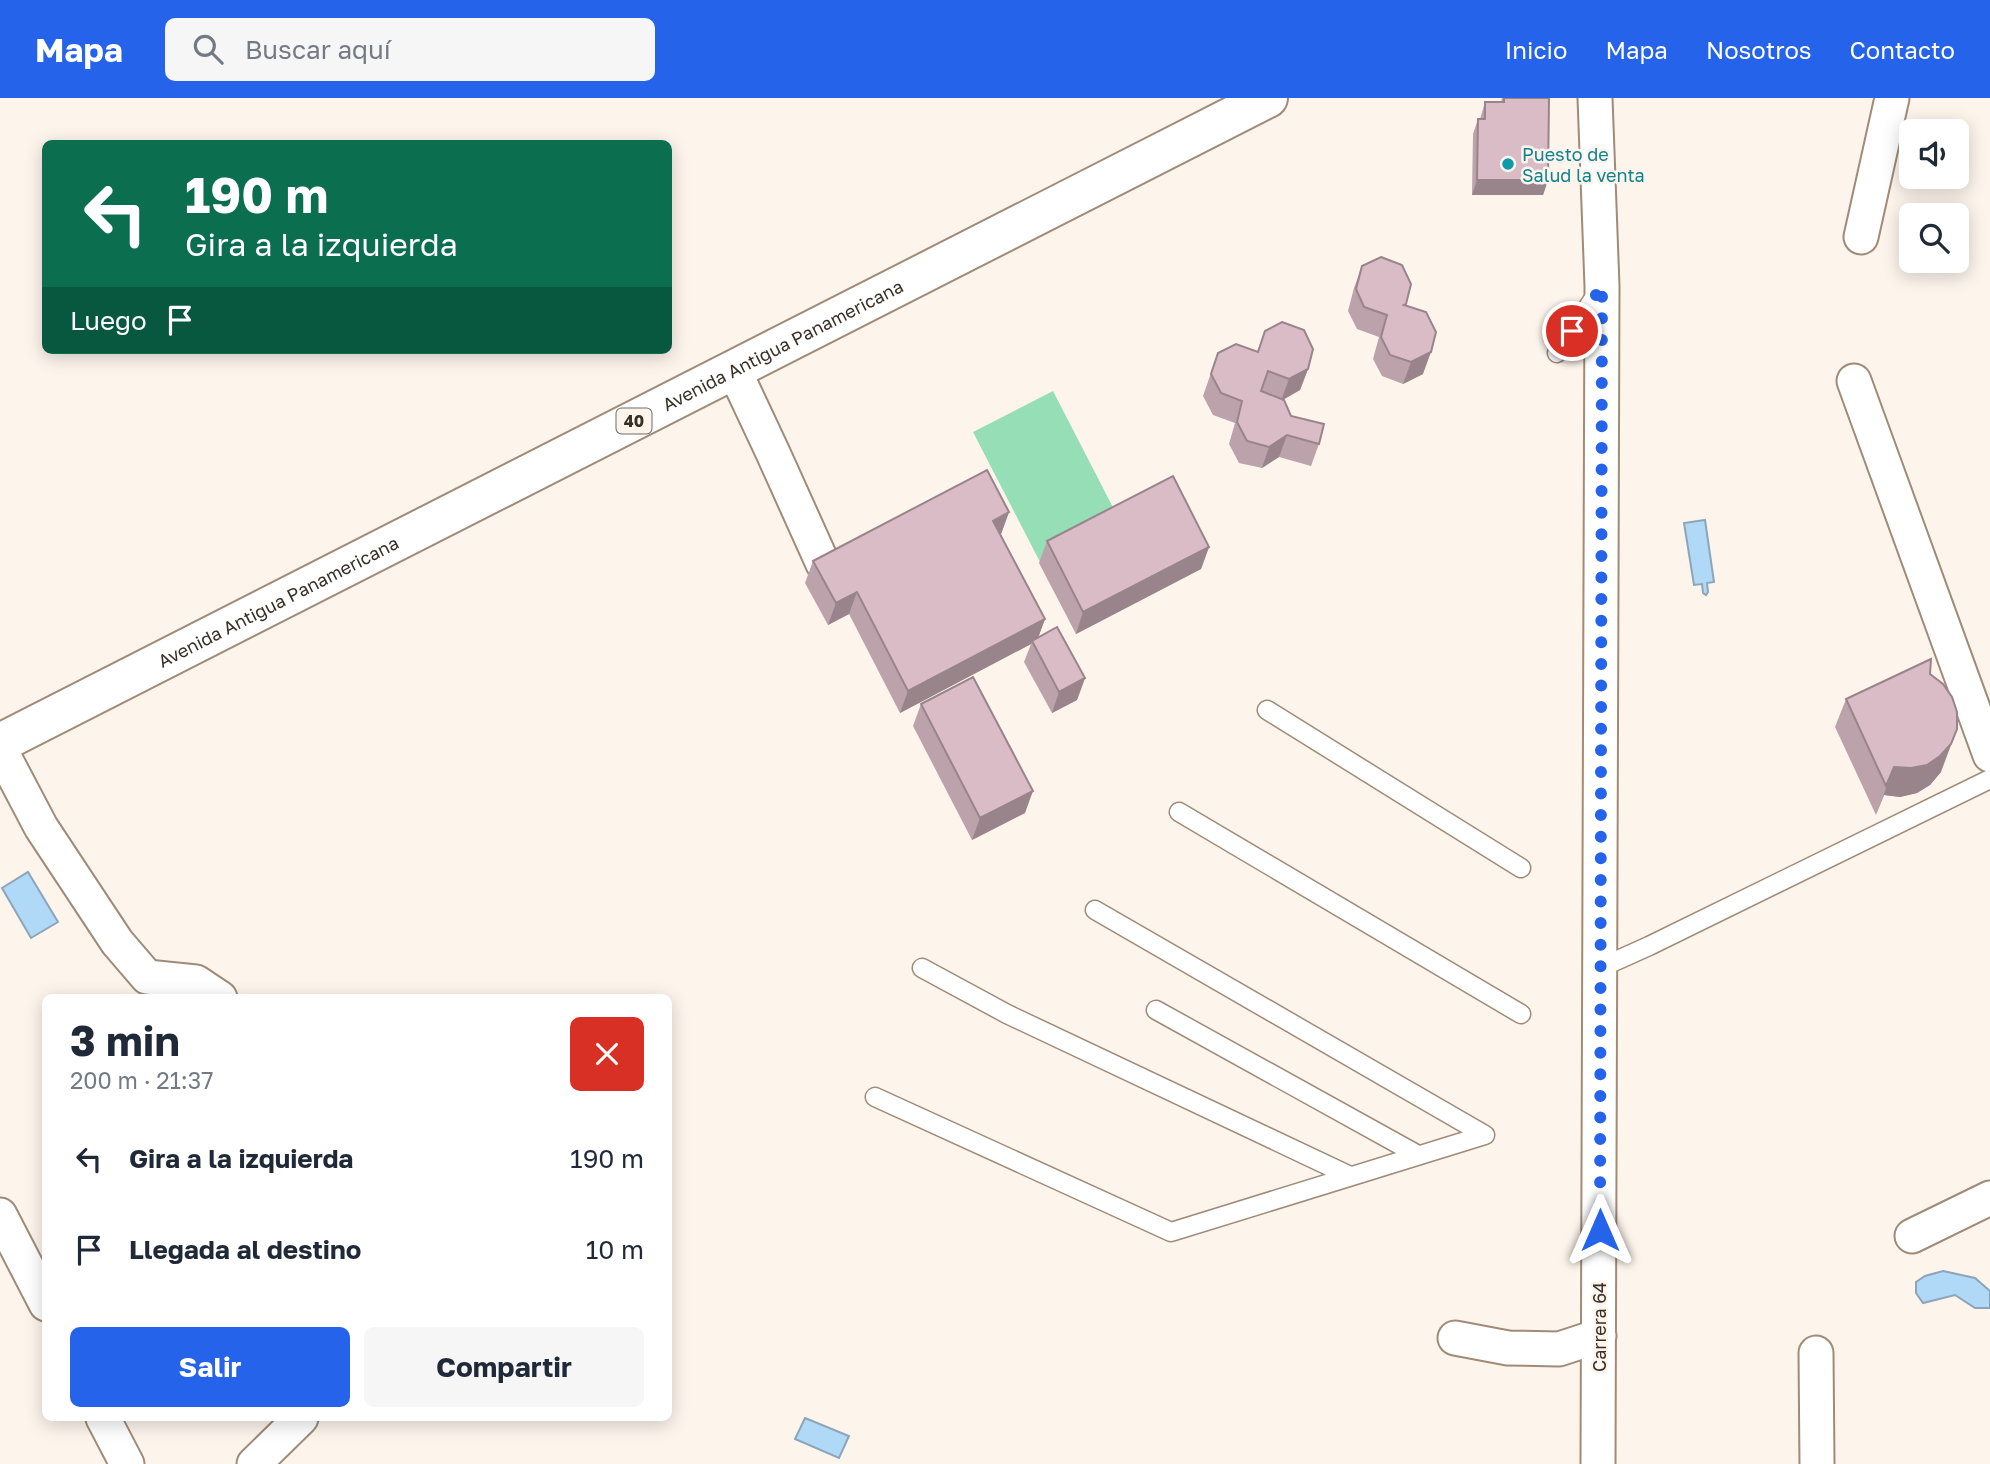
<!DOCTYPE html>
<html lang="es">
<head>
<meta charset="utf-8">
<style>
  :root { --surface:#fff; --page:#f6f6f7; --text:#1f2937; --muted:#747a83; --accent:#2563eb }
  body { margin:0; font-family:"Golos Text",sans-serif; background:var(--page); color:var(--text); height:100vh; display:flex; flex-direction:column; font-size:26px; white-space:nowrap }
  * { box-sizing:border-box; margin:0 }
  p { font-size:23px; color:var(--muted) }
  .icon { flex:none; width:38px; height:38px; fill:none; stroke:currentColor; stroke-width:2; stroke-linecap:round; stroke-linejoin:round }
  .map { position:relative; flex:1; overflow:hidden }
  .sheet { position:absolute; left:42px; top:896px; width:630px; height:427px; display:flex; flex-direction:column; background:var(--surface); border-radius:10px; box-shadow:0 4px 18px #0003 }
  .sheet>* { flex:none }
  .guide { position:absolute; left:42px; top:42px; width:630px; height:214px; border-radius:10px; box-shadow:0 4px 18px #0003; background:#0b6e4f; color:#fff; overflow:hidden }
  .tools { position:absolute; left:1899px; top:21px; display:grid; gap:14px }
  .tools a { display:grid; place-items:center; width:70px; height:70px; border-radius:10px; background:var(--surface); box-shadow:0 4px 18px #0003; font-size:35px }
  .pin { position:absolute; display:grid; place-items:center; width:60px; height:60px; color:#fff; margin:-30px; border:4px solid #fff; border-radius:50%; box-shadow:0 2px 7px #0007 }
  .me { position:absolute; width:77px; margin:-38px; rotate:0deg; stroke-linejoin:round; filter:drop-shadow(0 0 5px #0008) }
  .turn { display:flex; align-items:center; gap:24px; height:147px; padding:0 28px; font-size:32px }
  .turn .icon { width:91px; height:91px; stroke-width:2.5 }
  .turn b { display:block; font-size:49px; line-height:60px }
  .then { display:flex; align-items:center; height:66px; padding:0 28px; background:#0003; gap:14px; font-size:26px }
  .round { display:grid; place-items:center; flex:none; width:74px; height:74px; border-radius:10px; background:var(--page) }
  .overview { display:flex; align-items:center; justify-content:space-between; height:119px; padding:0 28px }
  h1 { font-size:42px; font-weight:700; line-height:52px }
  .primary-button { display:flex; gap:14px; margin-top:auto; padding:14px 28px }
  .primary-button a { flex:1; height:80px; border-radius:10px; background:var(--accent); color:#fff; font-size:28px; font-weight:700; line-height:80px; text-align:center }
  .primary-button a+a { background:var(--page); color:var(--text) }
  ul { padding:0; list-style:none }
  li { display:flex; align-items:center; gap:21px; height:91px; padding:0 28px }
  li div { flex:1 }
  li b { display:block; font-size:26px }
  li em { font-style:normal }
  header { display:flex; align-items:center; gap:42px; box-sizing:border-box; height:98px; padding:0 35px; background:var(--accent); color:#fff }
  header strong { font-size:33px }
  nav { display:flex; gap:38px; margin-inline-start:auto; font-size:24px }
  .search { width:490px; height:63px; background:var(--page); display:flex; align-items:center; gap:18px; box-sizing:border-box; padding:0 24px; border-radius:10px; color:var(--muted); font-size:26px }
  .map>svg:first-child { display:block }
  .green { fill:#95deb6 }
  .water { fill:#b0d8f7; stroke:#8ca5b9; stroke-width:2 }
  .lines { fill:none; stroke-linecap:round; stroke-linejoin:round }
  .lane-casing { stroke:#9f8b77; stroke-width:21 }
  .street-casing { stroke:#9f8b77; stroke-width:37 }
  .primary-casing { stroke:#9f8b77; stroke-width:42 }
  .lane { stroke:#fff; stroke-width:18 }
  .street { stroke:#fff; stroke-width:33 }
  .primary { stroke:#fff; stroke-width:38 }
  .wall { fill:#bba2ab }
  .shaded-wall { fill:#99848b }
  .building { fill:#dabcc7; stroke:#99848b; stroke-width:2 }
  .route { stroke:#2563eb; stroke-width:12; stroke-dasharray:0 21.6 }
  .culture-dot { fill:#0f9aa8; stroke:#fdf5ec; stroke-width:2.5 }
  .labels { text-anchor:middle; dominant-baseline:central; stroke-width:5; stroke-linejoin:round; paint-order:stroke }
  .shield { fill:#fdf5ec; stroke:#736a62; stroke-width:2 }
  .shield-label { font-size:16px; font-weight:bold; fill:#382f27 }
  .culture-label { font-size:18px; fill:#0d838f; stroke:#fdf5ec; text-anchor:start }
  .street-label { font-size:18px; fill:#382f27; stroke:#fdf5ec }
</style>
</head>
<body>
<header>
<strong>Mapa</strong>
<div class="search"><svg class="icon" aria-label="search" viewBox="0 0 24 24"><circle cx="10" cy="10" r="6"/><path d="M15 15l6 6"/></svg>Buscar aquí</div>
<nav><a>Inicio</a><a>Mapa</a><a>Nosotros</a><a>Contacto</a></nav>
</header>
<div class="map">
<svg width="1990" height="1366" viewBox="0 0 1990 1366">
  <rect width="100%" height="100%" fill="#fdf5ec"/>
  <path class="green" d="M1053,293L1120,423L1040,464L973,334Z"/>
  <path class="water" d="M1705,422L1714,484L1707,485L1708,494L1706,497L1703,495L1702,486L1694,487L1684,425Z
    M28,774L58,824L31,840L2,790Z
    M1943,1173L1975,1180L1990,1193V1210H1975L1955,1197L1923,1205L1916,1195V1184L1925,1178Z
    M805,1320L849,1338L839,1360L795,1341Z"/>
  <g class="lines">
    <defs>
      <path id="lane" d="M1557,255L1598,194
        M1267,612L1521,770
        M1179,714L1521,916
        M922,870L1007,916L1350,1078
        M1600,870L1649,848L1990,681
        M1156,912L1418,1057
        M875,999L1171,1134L1485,1037L1095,812"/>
      <path id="street" d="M1595,0L1602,188L1598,1366
        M1861,139L1892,0
        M734,272L773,355L823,466
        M1854,283L1990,657
        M0,651L41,729L117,844L147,879L196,884L220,900
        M0,1117L46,1206
        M1912,1138L1990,1100
        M1455,1240L1508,1250L1559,1251L1599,1238
        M1816,1255L1817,1366
        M103,1320L127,1366
        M254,1366L301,1320"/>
      <g id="primary">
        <path id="s1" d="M0,645L1268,0"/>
      </g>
    </defs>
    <use href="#lane" class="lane-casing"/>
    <use href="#street" class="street-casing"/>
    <use href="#primary" class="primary-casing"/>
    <use href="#lane" class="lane"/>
    <use href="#street" class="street"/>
    <use href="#primary" class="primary"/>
  </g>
  <path class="wall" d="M1502,0H1549L1548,82L1543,97H1472L1473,36L1478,21H1480L1485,4H1501Z
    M1362,168L1405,208L1423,276L1403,286L1382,278L1373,261L1379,239L1357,231L1348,213L1354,190Z
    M1265,233L1308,271L1300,292L1284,301L1291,318L1319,346L1311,368L1279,359L1262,370L1239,365L1229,346L1235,325L1213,317L1203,298L1218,255L1257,254Z
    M1009,414L1001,436H1000L1045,521L1038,539L1085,580L1077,602L1052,615L1024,564L1031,546L900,615L849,516L828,527L805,485L813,463Z
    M1047,443L1209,449L1201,471L1076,536L1039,465Z
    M1930,576L1941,674L1930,687L1917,695L1900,699L1884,697L1876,717L1835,629L1846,601Z
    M921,606L1025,715L972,742L913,628Z"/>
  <path class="shaded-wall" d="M1477,82H1548L1543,97H1472Z
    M1431,254L1423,276L1403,286L1411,264Z
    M1308,271L1300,292L1281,303L1289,281Z
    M1287,337L1279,359L1262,370L1269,349Z
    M1009,414L1001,436L985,444L993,423Z
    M1209,449L1201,471L1076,536L1083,514Z
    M857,494L849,516L828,527L836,505Z
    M1045,521L1037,543H1032L1031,546L900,615L908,593Z
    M1085,580L1077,602L1052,615L1059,594Z
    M1957,631L1941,674L1930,687L1917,695L1900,699L1884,697L1876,717L1894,669Z
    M1033,693L1025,715L972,742L980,720Z"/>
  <path class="building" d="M1504,0H1549L1548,82H1477L1478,21H1485V4H1504Z
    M1381,159L1402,167L1411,186L1406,206L1404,207L1426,214L1436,234L1431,254L1411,264L1390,257L1381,239L1387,217L1364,209L1356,191L1362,168Z
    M1282,224L1304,232L1313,251L1308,271L1289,281L1268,273L1261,293L1284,302L1291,318L1324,326L1319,346L1287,337L1269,349L1247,343L1237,324L1242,303L1221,295L1211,276L1218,255L1236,246L1258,254L1265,233Z
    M987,372L1009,414L993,423L1045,521L908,593L857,494L836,505L813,463Z
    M1173,378L1209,449L1083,514L1047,443Z
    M1057,529L1085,580L1059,594L1032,543Z
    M1931,561L1930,576L1943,586L1952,599L1957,614V631L1951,646L1940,658L1927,667L1911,670L1894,669L1886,688L1846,601Z
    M973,579L1033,693L980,720L921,606Z"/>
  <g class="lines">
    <path class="route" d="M1572,233L1602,188L1600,1132"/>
  </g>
  <circle class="culture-dot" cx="1508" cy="66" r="7"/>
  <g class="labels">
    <rect class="shield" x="616.5" y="310.5" width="35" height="25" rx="5"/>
    <g class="shield-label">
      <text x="634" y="323">40</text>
    </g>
    <g class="culture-label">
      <text x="1522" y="56">Puesto de<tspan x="1522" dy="21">Salud la venta</tspan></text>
    </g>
    <g class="street-label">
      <text stroke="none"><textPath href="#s1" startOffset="878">Avenida Antigua Panamericana</textPath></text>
      <text stroke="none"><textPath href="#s1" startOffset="312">Avenida Antigua Panamericana</textPath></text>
      <text transform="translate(1599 1229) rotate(-90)">Carrera 64</text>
    </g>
  </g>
</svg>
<div class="tools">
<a><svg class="icon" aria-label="sound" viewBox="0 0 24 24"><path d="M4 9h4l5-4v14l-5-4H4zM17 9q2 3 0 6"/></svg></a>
<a><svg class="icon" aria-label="search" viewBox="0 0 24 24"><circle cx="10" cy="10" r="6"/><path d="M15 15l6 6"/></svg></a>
</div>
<div class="pin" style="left:1572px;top:233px;background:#d93025"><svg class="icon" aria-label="arrive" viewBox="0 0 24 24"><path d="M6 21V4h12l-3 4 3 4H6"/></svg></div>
<svg class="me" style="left:1600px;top:1132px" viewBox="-20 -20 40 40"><path d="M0-17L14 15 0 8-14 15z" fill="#2563eb" stroke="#fff" stroke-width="4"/></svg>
<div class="guide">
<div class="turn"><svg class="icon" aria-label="left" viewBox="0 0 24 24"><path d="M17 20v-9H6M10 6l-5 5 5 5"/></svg><div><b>190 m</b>Gira a la izquierda</div></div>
<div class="then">Luego<svg class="icon" aria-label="arrive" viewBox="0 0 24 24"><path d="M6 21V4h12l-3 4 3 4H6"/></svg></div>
</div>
<section class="sheet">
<div class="overview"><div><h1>3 min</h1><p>200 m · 21:37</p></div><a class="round" style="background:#d93025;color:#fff"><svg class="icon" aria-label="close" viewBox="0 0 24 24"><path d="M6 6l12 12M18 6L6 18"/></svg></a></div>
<ul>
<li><svg class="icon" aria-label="left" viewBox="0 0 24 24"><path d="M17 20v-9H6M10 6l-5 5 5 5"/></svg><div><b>Gira a la izquierda</b></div><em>190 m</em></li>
<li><svg class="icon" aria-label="arrive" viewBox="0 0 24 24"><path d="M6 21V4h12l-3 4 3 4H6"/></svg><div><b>Llegada al destino</b></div><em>10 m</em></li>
</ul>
<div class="primary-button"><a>Salir</a><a>Compartir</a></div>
</section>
</div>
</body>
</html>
